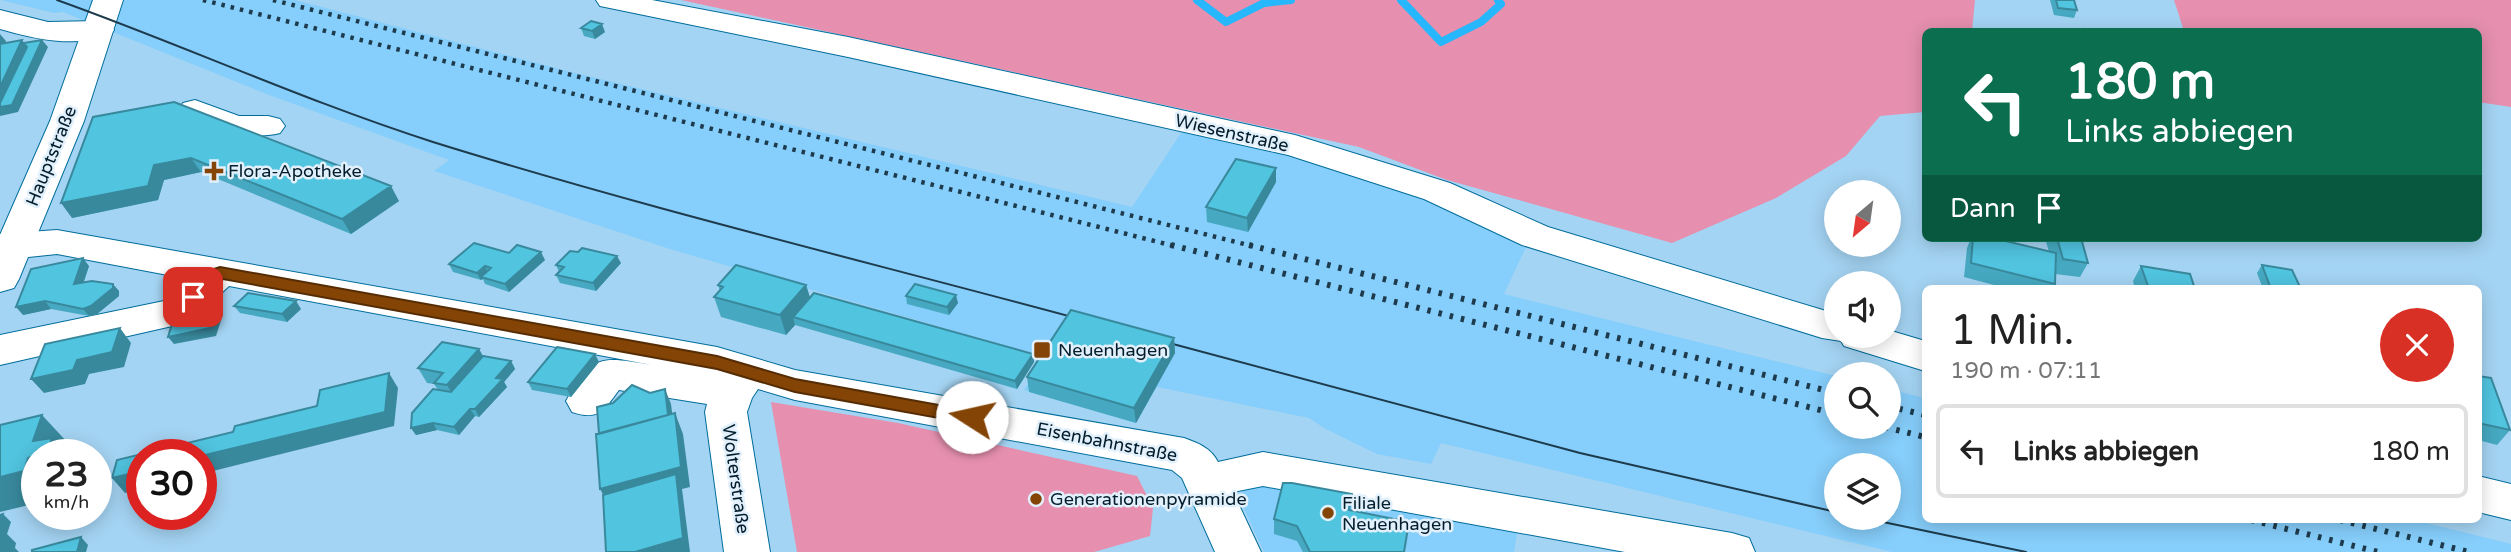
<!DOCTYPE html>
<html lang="de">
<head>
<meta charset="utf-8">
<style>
  :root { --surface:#fff; --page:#f6f6f6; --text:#222; --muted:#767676; --line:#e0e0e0 }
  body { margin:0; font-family:"Varela Round",sans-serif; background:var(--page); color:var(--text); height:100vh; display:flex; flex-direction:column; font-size:26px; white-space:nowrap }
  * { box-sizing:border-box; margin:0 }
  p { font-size:23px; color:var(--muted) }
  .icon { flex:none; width:38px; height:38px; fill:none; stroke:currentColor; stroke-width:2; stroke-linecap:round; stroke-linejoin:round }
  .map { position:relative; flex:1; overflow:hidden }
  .drawer { position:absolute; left:1922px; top:285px; width:560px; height:238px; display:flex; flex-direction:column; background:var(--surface); border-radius:10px; box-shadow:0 4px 18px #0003 }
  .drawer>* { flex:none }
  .guide { position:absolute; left:1922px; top:28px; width:560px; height:214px; border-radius:10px; box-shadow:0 4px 18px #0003; background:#0b6e4f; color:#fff; overflow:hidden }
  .needle { width:46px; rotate:209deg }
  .controls { position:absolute; left:1824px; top:180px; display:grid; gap:14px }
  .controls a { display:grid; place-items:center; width:77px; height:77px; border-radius:50%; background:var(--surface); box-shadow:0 4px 18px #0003; font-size:35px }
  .speed { position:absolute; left:21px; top:439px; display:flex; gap:14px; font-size:35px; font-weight:700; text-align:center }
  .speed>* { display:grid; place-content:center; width:91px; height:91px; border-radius:50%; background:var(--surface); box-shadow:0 4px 18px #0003; line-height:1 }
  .speed small { font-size:18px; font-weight:400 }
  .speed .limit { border:10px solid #d22; background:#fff; color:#111 }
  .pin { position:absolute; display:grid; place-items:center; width:60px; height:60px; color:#fff; margin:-30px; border-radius:14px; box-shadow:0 4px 10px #0006 }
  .me { position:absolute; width:77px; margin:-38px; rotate:280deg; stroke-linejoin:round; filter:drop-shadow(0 0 5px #0008) }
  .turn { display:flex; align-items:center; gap:24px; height:147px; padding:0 28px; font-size:32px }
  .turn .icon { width:91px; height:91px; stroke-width:2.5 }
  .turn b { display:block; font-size:49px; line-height:60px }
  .then { display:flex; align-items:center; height:66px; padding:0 28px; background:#0003; gap:14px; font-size:26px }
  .round { display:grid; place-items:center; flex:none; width:74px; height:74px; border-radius:37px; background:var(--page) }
  .overview { display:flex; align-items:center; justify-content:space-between; height:119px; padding:0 28px }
  h1 { font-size:42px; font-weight:600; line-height:52px }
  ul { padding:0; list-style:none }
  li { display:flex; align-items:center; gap:21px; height:94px; margin:0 14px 10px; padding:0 14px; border:4px solid var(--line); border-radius:10px }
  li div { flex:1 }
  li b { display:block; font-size:26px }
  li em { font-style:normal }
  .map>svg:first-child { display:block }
  .built { fill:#86cefb; fill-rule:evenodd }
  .green { fill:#e68faf }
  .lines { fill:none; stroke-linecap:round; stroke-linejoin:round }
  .stream { stroke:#26b7fc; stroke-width:8 }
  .minor-casing { stroke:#016d9b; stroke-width:2 }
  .major-casing { stroke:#016d9b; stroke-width:2 }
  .minor { fill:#fff; fill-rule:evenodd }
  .major { fill:#fff; fill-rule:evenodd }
  .tram { stroke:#1d3b4c; stroke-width:2 }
  .rail-far1 { stroke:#1d3b4c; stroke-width:4.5; stroke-dasharray:3.5 6; stroke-linecap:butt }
  .rail { stroke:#1d3b4c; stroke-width:6; stroke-dasharray:3.5 8; stroke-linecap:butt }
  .wall { fill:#46a9c1 }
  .shaded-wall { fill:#39899d }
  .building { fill:#51c4e0; stroke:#39899d; stroke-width:2 }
  .route { fill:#834406; stroke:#552c04; stroke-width:2 }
  .poi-dot { fill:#834406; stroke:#e1f0fb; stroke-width:2.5 }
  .labels { text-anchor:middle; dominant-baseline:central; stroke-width:5; stroke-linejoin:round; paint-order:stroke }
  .street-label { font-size:18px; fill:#031d2c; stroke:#e1f0fb }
  .poi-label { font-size:18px; fill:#031d2c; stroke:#e1f0fb; text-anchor:start }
</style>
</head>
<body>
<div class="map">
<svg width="2511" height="552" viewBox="0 0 2511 552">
  <rect width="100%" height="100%" fill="#a4d4f3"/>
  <path class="built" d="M1,0H295L571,72L1132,207L1185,127L1385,179L1526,247L1504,294L1836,376V427H1888V389L1925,398V520H2414L2511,544V552H1892L1441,443L1431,464L1377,454L1324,428L1309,418L1157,387L1136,423L1024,390L1045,357L673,250L434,171L449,160L269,95L63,12L54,13ZM1836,466H1888V518H1836Z
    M1256,479L1519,520L1514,552H1264L1239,498L1246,486Z"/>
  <path class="green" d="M681,0H1975L1972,31L1925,32V112L1880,116L1846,156L1776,198L1672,243L1447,180L1359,147Z
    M2174,0H2511V107L2478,102V32L2184,31Z
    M771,402L898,423L1137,476L1153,508L1150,536L1094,552H797Z"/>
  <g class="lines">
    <path class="stream" d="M1197,0L1226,22L1264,3L1291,0
      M1401,0L1441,42L1481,22L1501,4L1498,0"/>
    <defs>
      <path id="minor" d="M596,0H652L848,37L1295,135L1450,183L1548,227L1836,314V336H1888V330L1925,341V371L1844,346L1841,341L1822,338L1522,245L1424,199L1288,155L848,57L600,6Z
        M0,10L48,22L98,21L109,23L114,30L109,37C71,46 37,40 0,29Z
        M195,100L239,116H268L280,119L285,126L280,133C253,140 195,134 178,110L183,103Z
        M57,230L717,347L795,370L1184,438C1198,443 1211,448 1218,462L1263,452L1732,533L1749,538L1755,552H1625L1263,486L1233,492L1261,552H1215L1182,478L1172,470L795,400L758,389L752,398L747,412L770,552H724L705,412L707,404L619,390C604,410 599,421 572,412L566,401C592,353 602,357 652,365L229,286L190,322L0,365V335L164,301L189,279L57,254L0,260V234Z
        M2478,476L2511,484V520L2478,512Z"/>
      <path id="major" d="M93,0H123L84,121L19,279L14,288L0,292V235L50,121Z"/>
    </defs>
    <use href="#minor" class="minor-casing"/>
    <use href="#major" class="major-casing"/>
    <use href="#minor" class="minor"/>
    <use href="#major" class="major"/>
    <path class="tram" d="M57,0C183,45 305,101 433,142C648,209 869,262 1087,321
      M1158,340L1580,453L1836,512
      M1864,518L2026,552"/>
    <path class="rail-far1" d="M203,0L1178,247
      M273,0L1256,247"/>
    <path class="rail" d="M1171,245L1836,414
      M1249,245L1836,393
      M1888,406L1925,415
      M1885,427L1925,437
      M2251,520L2378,552
      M2340,520L2469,552"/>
  </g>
  <path class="wall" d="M2050,0H2074L2077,10L2074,18L2054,15Z
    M581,28L605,32L595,39L584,36Z
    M93,117L399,201L351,234L201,172L164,180L158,200L72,218Z
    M1276,168V182L1248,232L1207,222L1206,207Z
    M1971,238H1993L2049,252L2045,238H2081L2088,263L2080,277L2055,274V284L2052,289H2009L1964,277L1967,248Z
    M509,253L545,260L509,292L485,284L483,279L481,280L453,272L449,264Z
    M621,263L596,291L560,283L556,275L559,272L556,265Z
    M2262,265L2301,289H2263L2257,273Z
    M89,266L84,282L119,291V296L97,314L89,316L51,309L23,315Z
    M2141,266L2195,289H2135L2133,281Z
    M718,285H806L810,297L1033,354L1034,362L1017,389L795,325L786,335L721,317L714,297L720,291Z
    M906,296L958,303L949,315L907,304Z
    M234,306L301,309L287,322L240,313Z
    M1174,338L1175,353L1136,423L1029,392L1027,377Z
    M479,349L483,356L511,361L515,369L504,382L507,387L479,417L475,416L459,435L437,430L416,435L411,428L438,390L434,384L427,383L418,368Z
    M599,362L571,397L532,390L528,382Z
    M2478,376L2510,430L2497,445L2478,440Z
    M1351,511L1407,536L1404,552H1303L1297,541L1274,534V519Z"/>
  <path class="shaded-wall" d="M602,24L605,32L595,39L592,31Z
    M0,34L6,41L1,51L22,40L32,54L42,40L48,47L18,112L0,116Z
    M191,158L201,172L164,180L158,200L72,218L61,203L154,165Z
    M1276,168V182L1248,232L1247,218Z
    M391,186L399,201L351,234L342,219Z
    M541,252L545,260L509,292L505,284Z
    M617,256L621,263L596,291L593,283Z
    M83,258L89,266L80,292L74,284Z
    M485,266L489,274L481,277L483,279L481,280L477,273Z
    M113,284L119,291V296L97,314L89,316L83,309Z
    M806,285L812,305L793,317L795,325L786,335L780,315Z
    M956,295L958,303L949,315L947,307Z
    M45,301L51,309L23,315L16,307Z
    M296,301L301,309L287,322L282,314Z
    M217,306L223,314L216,336L174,344L168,337Z
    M120,328L131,343L124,367L89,374L85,384L44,393L31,379L77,360Z
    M1174,338L1175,353L1136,423L1134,408Z
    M479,349L487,364L456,400L447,385Z
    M595,354L599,362L571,397L567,389Z
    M1033,354L1034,362L1017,389L1015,381Z
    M511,361L515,369L504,382L507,387L479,417L475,409L496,378Z
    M389,373L398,388L394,426L201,474V456L385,412Z
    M665,389L671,404L675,436L606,454Z
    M470,409L475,416L459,435L454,427Z
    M675,413L683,434L690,487L682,489L690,552H635L600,489Z
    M42,415L68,443L65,452L68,455H37V503L0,512V477L33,441Z
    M433,423L437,430L416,435L411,428Z
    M142,471V488L125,493L112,478Z
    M3,514L11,522L7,534L16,543L15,548L19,552H0V524Z
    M81,537L88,545L86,552H77Z"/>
  <path class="building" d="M2056,0H2074L2077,10L2058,8Z
    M591,21L602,24L592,31L581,28Z
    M2085,29L2103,32H2085Z
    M22,40L0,87V44Z
    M42,40L12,105L0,107V103L27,47L24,43Z
    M174,102L391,186L342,219L191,158L154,165L148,186L61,203L93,117Z
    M1236,159L1276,168L1247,218L1206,207Z
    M1973,238H1993L2056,253L2055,284L1971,263Z
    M2057,238H2081L2088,263L2063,259Z
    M474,243L509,253L517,245L541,252L505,284L481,277L491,268L485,266L477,273L449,264Z
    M582,248L617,256L593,283L556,275L564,267L556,265L570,251L578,252Z
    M83,258L74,284L92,281L113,284V288L91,306L83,309L45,301L16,307L31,269Z
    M736,265L806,285L780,315L714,297L723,287L718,285Z
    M2262,265L2292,270L2301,289H2271Z
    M2141,266L2190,274L2195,289H2149Z
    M915,284L956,295L947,307L906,296Z
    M248,293L296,301L282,314L234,306Z
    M814,293L1033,354L1015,381L793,317Z
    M217,306L210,328L168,337L175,314Z
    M1071,310L1174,338L1134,408L1027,377Z
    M120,328L112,352L77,360L73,370L31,379L45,344Z
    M442,342L479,349L447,385L434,383L443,373L418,368Z
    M557,347L595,354L567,389L528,382Z
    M483,356L511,361L496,378L503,379L475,409H470L454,427L433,423L411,428L412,413L433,389L451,392Z
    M389,373L385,412L201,456V455H142V471L112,478L117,460L233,432L235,426L317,406L320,390Z
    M2478,376L2491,378L2510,430L2478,423Z
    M632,385L650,393L665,389L668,415L599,434L597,407L613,403Z
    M675,413L681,467L600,489L596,434Z
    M42,415L33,441L52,438L49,447L37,451L38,454L28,458L24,471L0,477V425Z
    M676,474L683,538L635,552H606L603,495Z
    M1283,483H1292L1352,494L1349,510L1409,522L1404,552H1310L1297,526L1274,519Z
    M3,514L0,524V515Z
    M81,537L77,552H32V550Z"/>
  <path class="route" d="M220,267L717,356L795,379L972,411L978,412L981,417L978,422L972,424L795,392L717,369L223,279L199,301H187L185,297L187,293L214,269Z"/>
  <g class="poi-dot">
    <path d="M210.5 160.5h7v7h7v7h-7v7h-7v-7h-7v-7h7z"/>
    <rect x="1033" y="341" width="18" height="18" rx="3.5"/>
    <circle cx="1036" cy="499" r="7"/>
    <circle cx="1328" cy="513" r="7"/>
  </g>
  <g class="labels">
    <g class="street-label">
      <text transform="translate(1232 133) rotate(13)">Wiesenstraße</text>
      <text transform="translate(51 156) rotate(-68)">Hauptstraße</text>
      <text transform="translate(1107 442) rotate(11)">Eisenbahnstraße</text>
      <text transform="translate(736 479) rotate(82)">Wolterstraße</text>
    </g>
    <g class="poi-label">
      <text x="228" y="171">Flora-Apotheke</text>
      <text x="1058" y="350">Neuenhagen</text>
      <text x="1050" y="499">Generationenpyramide</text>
      <text x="1342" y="503">Filiale<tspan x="1342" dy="21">Neuenhagen</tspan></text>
    </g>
  </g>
</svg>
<div class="controls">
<a><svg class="needle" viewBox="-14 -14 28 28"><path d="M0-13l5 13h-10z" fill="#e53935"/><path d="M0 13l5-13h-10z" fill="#767676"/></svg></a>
<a><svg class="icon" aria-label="sound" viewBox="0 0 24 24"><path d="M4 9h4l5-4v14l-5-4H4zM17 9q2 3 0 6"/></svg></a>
<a><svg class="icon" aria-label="search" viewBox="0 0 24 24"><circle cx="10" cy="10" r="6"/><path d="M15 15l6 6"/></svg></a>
<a><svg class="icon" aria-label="layers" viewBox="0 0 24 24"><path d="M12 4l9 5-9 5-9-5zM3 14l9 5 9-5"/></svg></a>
</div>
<div class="speed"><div>23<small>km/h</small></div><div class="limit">30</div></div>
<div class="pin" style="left:193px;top:297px;background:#d93025"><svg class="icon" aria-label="arrive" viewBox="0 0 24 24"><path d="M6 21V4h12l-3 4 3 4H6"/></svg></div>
<svg class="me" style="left:972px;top:417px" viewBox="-20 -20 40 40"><circle r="19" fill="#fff"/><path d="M0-13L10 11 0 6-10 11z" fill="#834406"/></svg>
<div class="guide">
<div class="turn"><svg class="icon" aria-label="left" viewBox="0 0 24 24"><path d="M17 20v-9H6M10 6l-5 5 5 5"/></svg><div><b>180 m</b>Links abbiegen</div></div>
<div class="then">Dann<svg class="icon" aria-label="arrive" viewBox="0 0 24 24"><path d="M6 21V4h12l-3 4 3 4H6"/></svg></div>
</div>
<section class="drawer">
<div class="overview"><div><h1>1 Min.</h1><p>190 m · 07:11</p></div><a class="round" style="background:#d93025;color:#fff"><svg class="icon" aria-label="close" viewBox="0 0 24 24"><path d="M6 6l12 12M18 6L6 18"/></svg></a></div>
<ul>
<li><svg class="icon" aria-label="left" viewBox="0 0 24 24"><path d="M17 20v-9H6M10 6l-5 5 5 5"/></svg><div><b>Links abbiegen</b></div><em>180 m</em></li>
</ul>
</section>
</div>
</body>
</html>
